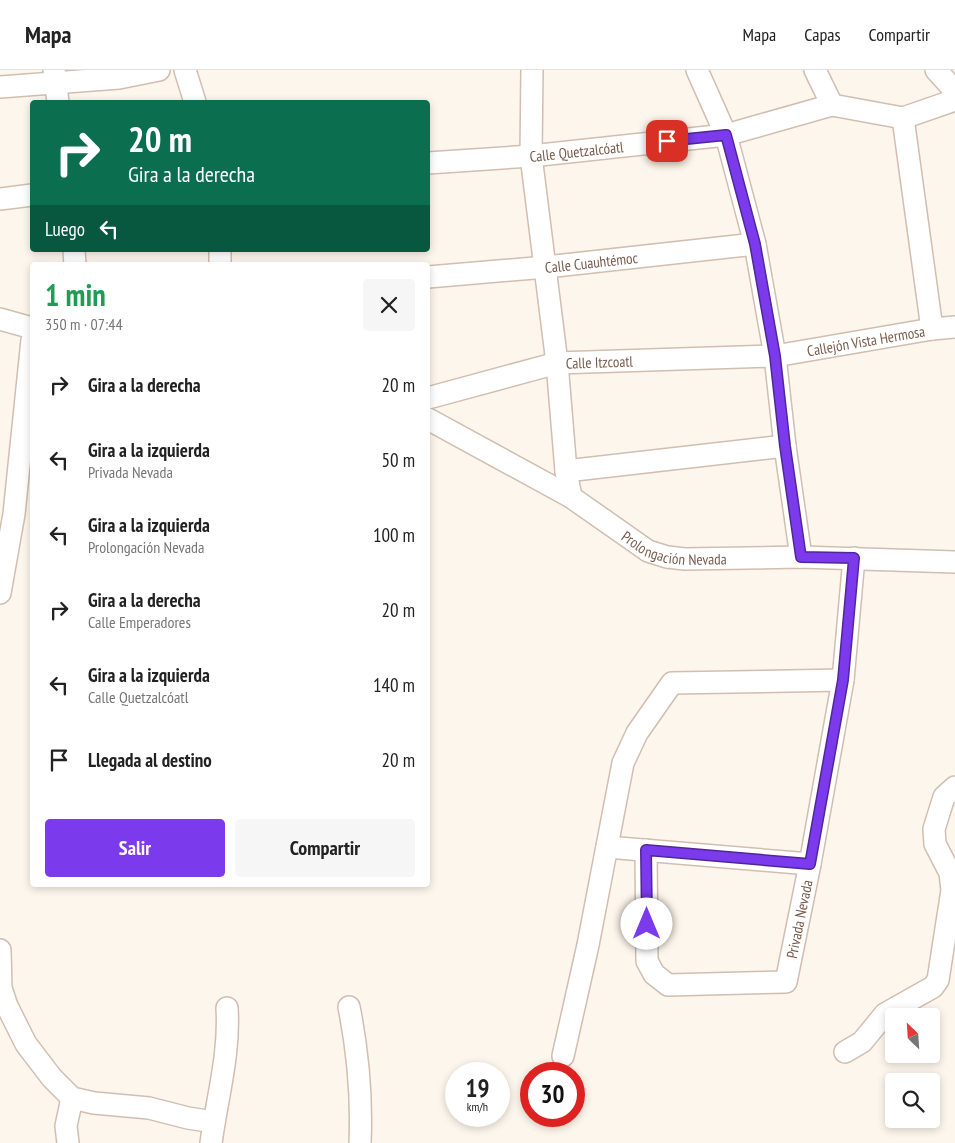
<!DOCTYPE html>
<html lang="es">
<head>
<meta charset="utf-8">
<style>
  :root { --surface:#fff; --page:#f6f6f6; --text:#222; --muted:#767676; --line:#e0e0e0; --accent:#7c3aed }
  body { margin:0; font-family:"PT Sans Narrow",sans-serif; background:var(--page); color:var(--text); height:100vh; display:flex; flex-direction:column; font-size:19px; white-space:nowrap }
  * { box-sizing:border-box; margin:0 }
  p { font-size:16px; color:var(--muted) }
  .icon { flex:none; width:28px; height:28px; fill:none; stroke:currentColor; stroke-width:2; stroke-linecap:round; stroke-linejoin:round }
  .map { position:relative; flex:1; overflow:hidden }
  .details { position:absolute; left:30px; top:192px; width:400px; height:625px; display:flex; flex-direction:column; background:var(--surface); border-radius:5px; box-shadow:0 2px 8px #0003 }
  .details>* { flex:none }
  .top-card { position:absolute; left:30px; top:30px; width:400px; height:152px; border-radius:5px; box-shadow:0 2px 8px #0003; background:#0b6e4f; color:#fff; overflow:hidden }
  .needle { width:32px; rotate:335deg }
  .controls { position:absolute; left:885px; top:938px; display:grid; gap:10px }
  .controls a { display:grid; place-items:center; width:55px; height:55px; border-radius:5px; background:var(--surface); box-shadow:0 2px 8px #0003; font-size:25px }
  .speed { position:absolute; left:445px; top:992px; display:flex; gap:10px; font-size:25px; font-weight:700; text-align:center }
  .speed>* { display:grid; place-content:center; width:65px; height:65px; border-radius:50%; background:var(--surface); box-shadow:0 2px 8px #0003; line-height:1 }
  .speed small { font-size:12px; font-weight:400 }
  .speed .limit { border:8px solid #d22; background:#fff; color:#111 }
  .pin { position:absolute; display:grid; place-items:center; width:42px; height:42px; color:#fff; margin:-21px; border-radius:10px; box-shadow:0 2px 8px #0006 }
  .me { position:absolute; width:55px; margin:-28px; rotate:0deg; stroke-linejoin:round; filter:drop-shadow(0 0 4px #0008) }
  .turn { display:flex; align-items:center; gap:18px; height:105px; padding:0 15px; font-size:22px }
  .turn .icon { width:65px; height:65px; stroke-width:2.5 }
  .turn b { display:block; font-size:35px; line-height:42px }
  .then { display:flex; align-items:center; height:48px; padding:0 15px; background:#0003; gap:10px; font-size:19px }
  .round { display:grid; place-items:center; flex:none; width:52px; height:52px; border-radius:5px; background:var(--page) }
  .headline { display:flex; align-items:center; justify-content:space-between; height:85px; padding:0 15px }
  h1 { font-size:30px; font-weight:700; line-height:38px; color:#1e9e55 }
  .primary-button { display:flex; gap:10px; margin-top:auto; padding:10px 15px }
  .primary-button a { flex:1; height:58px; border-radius:5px; background:var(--accent); color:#fff; font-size:20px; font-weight:700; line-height:58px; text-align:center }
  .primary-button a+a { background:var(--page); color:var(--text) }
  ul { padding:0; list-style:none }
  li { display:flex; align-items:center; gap:15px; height:75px; padding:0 15px }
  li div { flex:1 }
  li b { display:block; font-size:19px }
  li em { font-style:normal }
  header { display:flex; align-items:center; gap:30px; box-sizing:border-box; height:70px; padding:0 25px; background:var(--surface); border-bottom:1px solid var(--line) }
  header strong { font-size:24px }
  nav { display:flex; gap:28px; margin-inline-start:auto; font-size:18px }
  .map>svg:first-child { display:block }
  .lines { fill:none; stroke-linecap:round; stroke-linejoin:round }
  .minor-casing { stroke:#d1beb0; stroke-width:24 }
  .minor { stroke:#fff; stroke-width:21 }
  .route-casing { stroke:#51269a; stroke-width:12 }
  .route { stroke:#7c3aed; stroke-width:9 }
  .labels { text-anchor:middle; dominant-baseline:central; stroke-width:4; stroke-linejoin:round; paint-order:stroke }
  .street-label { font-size:15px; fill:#7a5c4d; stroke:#fffaf3 }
</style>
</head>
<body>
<header>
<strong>Mapa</strong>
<nav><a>Mapa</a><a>Capas</a><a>Compartir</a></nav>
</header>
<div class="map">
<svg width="955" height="1073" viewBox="0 0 955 1073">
  <rect width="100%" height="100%" fill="#fdf6ec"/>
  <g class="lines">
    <defs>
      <g id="minor">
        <path d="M54,0L58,32"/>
        <path d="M185,0L195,32"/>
        <path d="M532,0L531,86L557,293L566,401L571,427"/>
        <path d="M697,0L726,65L755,174L775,286L785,376L801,487"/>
        <path d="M815,0L832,35"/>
        <path d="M936,0L955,21"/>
        <path d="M0,17L119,8L159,0"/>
        <path d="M903,48L932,259"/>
        <path id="s1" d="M428,93L531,86L726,65L832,35L903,48L955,30"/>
        <path d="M0,129L32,125"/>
        <path d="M74,180L75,195"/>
        <path d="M220,195V180"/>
        <path id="s2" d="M428,207L546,197L755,174"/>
        <path d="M0,249L32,258"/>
        <path id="s3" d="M428,328L557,293L775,286L932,259L955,257"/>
        <path id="s4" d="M428,349L571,427L648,481L667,487L685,489L801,487L955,492"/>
        <path d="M566,401L785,376"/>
        <path d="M0,523L14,444L32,270"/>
        <path d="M607,777L810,794"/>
        <path id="s5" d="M646,780L647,891L654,904L668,915L786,912L810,794L843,610L854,488"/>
        <path d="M0,880L1,918L7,936L26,974L52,1008L72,1028L94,1033L149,1038L188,1048L214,1052"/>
        <path d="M349,937C358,982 362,1027 360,1073"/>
        <path d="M845,982L862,972L885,944L933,917L938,910L952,820L950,803L935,774L934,759L944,727L955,717"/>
        <path d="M563,986L588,875L623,693L637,663L672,613L843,610"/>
        <path d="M68,1073L66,1056L72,1028"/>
        <path d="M211,1073C217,1028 230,984 227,938"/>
      </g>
    </defs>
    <use href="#minor" class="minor-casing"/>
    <use href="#minor" class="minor"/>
  </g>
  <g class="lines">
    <defs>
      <path id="route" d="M647,854L646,780L810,794L843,610L854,488L801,487L785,376L775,286L755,174L726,65L667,71"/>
    </defs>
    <use href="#route" class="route-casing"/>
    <use href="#route" class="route"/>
  </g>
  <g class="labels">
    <g class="street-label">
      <text stroke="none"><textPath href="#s1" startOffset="149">Calle Quetzalcóatl</textPath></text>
      <text stroke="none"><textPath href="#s2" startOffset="164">Calle Cuauhtémoc</textPath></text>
      <text stroke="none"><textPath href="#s3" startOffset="444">Callejón Vista Hermosa</textPath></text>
      <text stroke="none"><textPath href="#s3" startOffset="176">Calle Itzcoatl</textPath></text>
      <text stroke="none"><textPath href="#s4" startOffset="282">Prolongación Nevada</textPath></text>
      <text stroke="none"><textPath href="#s5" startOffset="326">Privada Nevada</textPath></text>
    </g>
  </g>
</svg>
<div class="controls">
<a><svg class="needle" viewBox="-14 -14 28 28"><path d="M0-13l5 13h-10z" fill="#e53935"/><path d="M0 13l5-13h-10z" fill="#767676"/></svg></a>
<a><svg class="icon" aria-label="search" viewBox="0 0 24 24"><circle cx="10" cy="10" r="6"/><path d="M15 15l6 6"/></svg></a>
</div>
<div class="speed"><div>19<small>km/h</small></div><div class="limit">30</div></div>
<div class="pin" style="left:667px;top:71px;background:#d93025"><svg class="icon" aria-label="arrive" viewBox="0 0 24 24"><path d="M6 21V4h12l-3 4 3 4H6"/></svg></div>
<svg class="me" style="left:647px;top:854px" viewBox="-20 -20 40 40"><circle r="19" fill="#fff"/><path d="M0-13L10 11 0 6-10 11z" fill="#7c3aed"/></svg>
<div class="top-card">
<div class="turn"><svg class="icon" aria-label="right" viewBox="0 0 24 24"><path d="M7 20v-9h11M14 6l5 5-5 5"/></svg><div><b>20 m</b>Gira a la derecha</div></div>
<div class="then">Luego<svg class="icon" aria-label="left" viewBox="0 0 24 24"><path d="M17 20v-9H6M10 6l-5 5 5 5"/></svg></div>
</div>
<section class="details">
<div class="headline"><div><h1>1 min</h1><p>350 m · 07:44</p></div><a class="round"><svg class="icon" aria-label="close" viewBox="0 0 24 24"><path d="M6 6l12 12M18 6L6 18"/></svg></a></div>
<ul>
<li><svg class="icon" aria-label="right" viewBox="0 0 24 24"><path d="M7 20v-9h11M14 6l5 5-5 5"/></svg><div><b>Gira a la derecha</b></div><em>20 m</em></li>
<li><svg class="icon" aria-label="left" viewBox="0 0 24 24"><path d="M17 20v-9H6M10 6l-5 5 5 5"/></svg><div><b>Gira a la izquierda</b><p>Privada Nevada</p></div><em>50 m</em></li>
<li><svg class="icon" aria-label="left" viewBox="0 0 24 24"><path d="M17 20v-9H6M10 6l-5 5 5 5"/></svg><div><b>Gira a la izquierda</b><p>Prolongación Nevada</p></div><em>100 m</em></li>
<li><svg class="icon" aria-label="right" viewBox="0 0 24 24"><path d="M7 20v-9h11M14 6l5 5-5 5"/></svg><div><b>Gira a la derecha</b><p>Calle Emperadores</p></div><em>20 m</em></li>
<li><svg class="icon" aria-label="left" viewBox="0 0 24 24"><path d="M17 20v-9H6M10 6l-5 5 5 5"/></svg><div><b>Gira a la izquierda</b><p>Calle Quetzalcóatl</p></div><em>140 m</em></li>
<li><svg class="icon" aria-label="arrive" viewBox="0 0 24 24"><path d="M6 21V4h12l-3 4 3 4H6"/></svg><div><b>Llegada al destino</b></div><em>20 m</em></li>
</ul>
<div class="primary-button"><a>Salir</a><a>Compartir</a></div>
</section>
</div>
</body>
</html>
